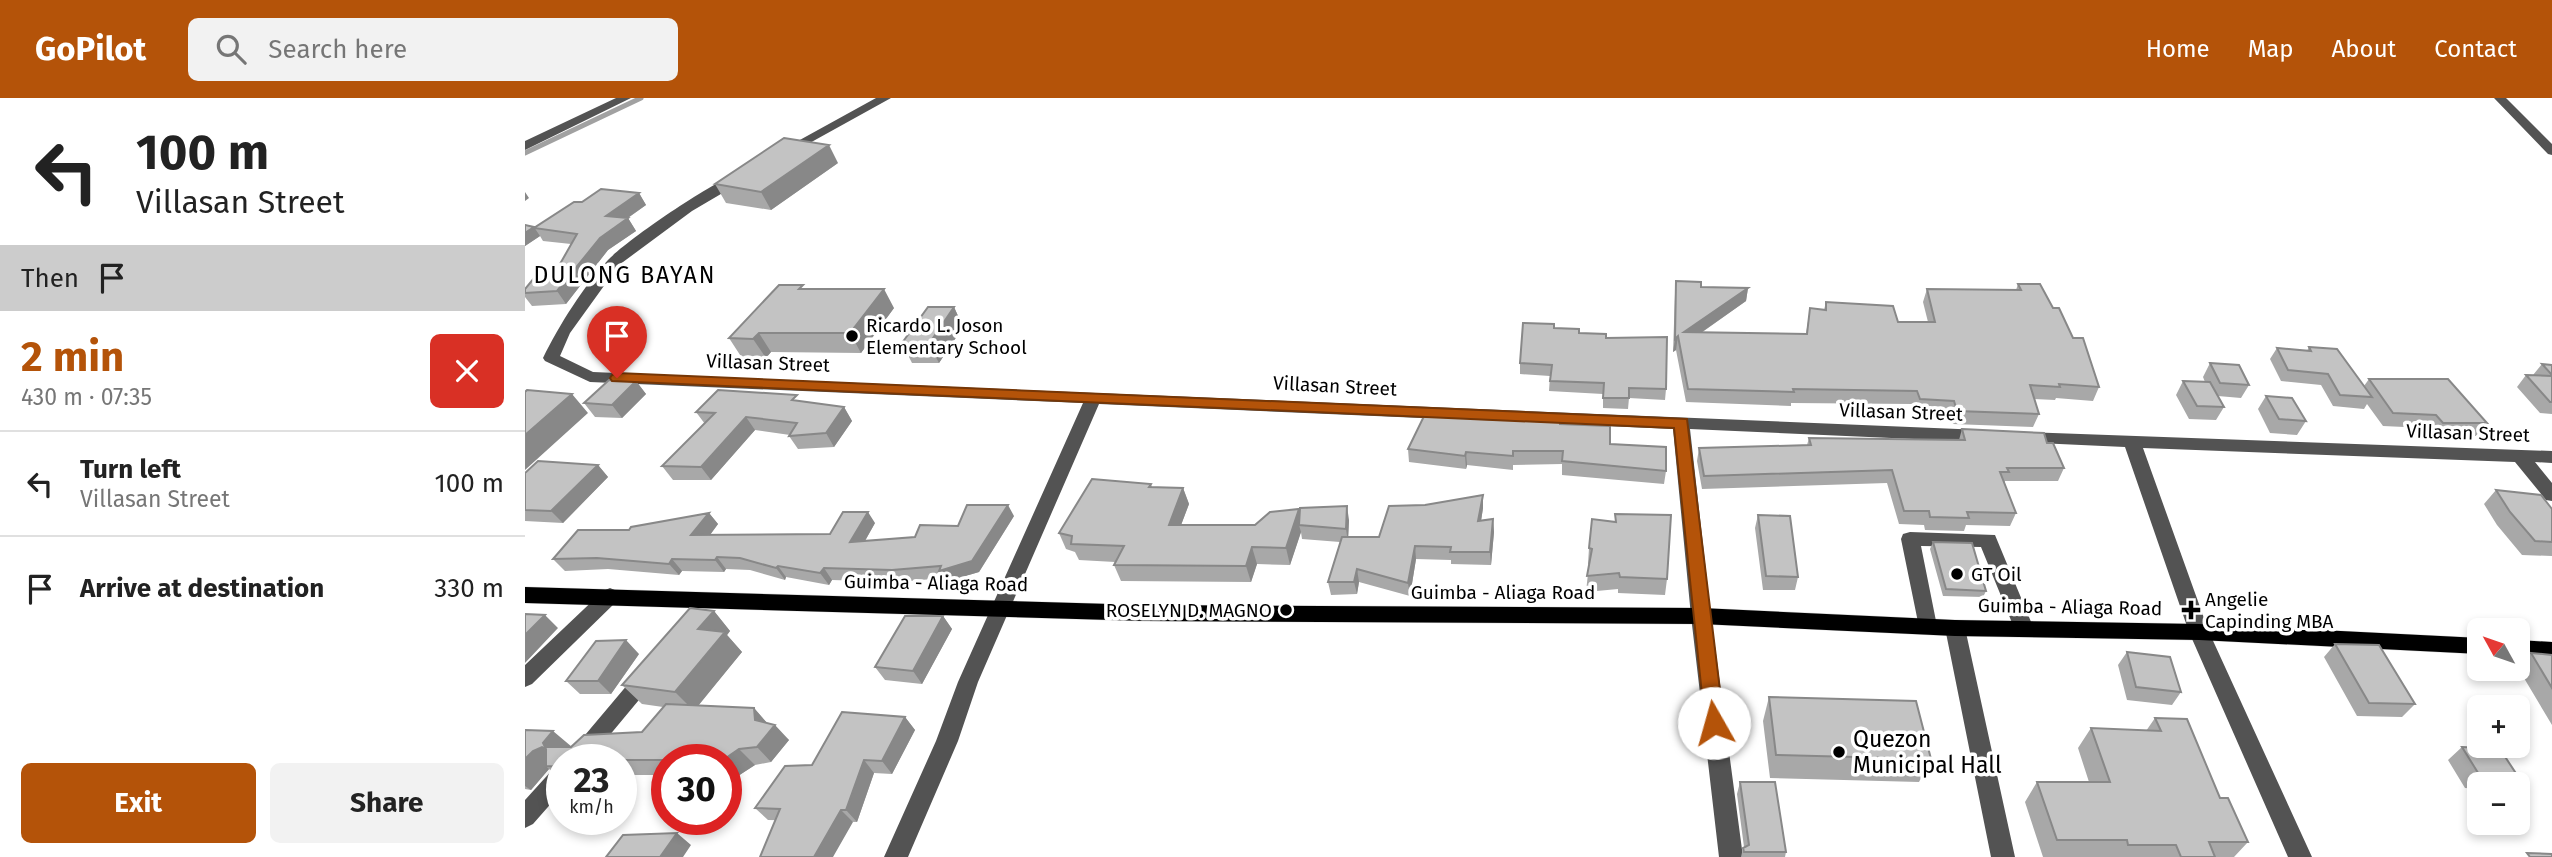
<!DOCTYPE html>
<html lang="en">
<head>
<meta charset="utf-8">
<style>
  :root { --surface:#fff; --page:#f2f2f2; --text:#222; --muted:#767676; --line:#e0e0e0; --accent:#b45309 }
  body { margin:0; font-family:"Fira Sans",sans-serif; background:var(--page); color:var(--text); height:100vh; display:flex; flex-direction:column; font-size:26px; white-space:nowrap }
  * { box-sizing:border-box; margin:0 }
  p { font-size:23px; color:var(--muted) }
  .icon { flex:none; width:38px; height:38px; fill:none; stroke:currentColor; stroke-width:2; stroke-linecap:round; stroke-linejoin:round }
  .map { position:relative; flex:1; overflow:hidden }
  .side { display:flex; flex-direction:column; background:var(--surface); width:525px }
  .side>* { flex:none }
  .guide { background:#fff; color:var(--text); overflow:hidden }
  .needle { width:46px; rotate:310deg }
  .fabs { position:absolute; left:1942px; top:520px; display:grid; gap:14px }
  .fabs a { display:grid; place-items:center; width:63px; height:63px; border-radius:10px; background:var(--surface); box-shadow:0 4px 10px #0003; font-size:35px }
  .speed { position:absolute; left:21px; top:646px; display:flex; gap:14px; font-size:35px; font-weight:700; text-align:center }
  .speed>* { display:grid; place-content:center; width:91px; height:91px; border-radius:50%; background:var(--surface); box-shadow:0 4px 10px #0003; line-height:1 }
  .speed small { font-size:18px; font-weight:400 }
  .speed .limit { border:10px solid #d22; background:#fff; color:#111 }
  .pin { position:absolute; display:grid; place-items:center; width:60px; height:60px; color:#fff; margin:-72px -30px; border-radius:50% 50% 50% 0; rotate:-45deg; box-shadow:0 0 7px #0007 }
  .pin .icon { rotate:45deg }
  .me { position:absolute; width:77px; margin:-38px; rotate:353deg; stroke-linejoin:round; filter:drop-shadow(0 0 5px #0008) }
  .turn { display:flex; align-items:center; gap:24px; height:147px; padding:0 21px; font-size:32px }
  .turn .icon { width:91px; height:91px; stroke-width:2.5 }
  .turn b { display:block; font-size:49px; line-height:60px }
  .then { display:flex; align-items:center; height:66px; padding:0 21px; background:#0003; gap:14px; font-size:26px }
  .round { display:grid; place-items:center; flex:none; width:74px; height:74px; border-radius:10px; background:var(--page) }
  .head { display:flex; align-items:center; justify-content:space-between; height:119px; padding:0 21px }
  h1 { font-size:42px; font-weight:700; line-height:52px; color:var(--accent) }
  .action { display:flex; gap:14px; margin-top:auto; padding:14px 21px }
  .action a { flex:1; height:80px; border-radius:10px; background:var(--accent); color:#fff; font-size:28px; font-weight:700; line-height:80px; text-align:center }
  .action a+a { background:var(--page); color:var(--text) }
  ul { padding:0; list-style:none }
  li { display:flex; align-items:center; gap:21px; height:105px; padding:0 21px; border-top:2px solid var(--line) }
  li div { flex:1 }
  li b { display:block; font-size:26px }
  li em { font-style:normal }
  header { display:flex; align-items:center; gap:42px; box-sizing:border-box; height:98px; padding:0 35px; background:var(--accent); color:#fff }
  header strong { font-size:33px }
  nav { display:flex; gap:38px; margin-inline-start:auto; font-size:24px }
  .search { width:490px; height:63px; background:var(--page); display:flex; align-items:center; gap:18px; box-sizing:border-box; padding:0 24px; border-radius:10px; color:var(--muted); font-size:26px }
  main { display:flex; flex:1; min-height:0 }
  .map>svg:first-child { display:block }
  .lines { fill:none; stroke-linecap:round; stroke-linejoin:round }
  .stream { stroke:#a1a1a1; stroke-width:5 }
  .major-casing { stroke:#dbdbdb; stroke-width:1 }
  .minor { fill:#535353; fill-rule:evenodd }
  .major { fill:#000; fill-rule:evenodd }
  .wall { fill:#a8a8a8 }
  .shaded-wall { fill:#888 }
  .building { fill:#c3c3c3; stroke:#888; stroke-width:2 }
  .route { fill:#b45309; stroke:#753606; stroke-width:2 }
  .poi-dot { fill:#000; stroke:#fff; stroke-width:2.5 }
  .labels { text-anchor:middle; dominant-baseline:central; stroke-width:7; stroke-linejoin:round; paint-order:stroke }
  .poi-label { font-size:19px; fill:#000; stroke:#fff; text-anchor:start }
  .street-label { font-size:19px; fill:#000; stroke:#fff }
  .quarter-label { font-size:23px; letter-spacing:2px; fill:#000; stroke:#fff }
  .near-poi-label { font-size:23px; fill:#000; stroke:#fff; text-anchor:start }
</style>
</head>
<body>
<header>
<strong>GoPilot</strong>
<div class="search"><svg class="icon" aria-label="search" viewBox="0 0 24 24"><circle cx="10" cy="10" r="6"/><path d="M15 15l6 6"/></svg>Search here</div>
<nav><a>Home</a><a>Map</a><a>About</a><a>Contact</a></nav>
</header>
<main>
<section class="side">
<div class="guide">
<div class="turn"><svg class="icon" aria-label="left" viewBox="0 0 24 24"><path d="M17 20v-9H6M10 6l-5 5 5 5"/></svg><div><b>100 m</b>Villasan Street</div></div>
<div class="then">Then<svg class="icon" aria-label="arrive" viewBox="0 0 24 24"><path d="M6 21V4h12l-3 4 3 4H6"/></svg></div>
</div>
<div class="head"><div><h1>2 min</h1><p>430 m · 07:35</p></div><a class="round" style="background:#d93025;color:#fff"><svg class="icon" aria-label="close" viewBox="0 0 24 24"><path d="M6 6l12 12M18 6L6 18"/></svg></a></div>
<ul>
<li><svg class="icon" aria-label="left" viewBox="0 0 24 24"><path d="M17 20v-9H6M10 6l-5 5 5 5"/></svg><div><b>Turn left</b><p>Villasan Street</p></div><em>100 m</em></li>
<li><svg class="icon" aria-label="arrive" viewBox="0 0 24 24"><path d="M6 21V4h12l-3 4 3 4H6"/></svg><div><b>Arrive at destination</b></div><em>330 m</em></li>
</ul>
<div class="action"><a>Exit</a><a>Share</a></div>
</section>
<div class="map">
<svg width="2027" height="759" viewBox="0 0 2027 759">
  <rect width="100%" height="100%" fill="#fff"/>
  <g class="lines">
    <path class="stream" d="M0,55L116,0"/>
    <defs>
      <path id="major" d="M0,489L620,507L1176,510L1430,522L1674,526L1955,540V556L1674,542L1430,538L1176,526L620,523L0,505Z
        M1993,542L2027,544V560L1993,558Z"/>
    </defs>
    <use href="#major" class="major-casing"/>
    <path class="minor" d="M91,0H106L0,52V43Z
      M351,0H366L263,57H255L253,54Z
      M1969,0H1981L2027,46V57L2023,56Z
      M213,76L218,77V83L167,113L94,167L45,235L35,258L68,274L1457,332L1465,338L1457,344L1165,331L1186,518L1218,759H1194L1166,518L1148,331L574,306L453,584L433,643L383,759H359L411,643L433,584L558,305L65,284L20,263L18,260C34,227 59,188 83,162C102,142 188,83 213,76Z
      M1499,334L2027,353V365L2010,364L2027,385V403L2021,402L1990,364L1618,350L1684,534L1787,759H1763L1664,534L1600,349L1493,344L1491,340L1493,336Z
      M1385,434L1470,437L1509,531L1506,537L1499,539L1492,537L1456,449L1396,448L1412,528L1409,534L1402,536L1395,534L1376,441L1378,436Z
      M85,490L92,493L95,498L92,503L7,586L0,589V567L78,493Z
      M1430,522L1437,524L1440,530L1490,759H1466L1420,530L1423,524Z
      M121,570L128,573L131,579L128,585L64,662H39L114,573Z
      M37,667V693L8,726L0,730V702L29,670Z"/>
    <use href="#major" class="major"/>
  </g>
  <path class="wall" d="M313,65L246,112L201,105L190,86Z
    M114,95L121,107L103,120L111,133L83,152L41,206L7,208L0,199V191L31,173L46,146L18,143L15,138L0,148V127L9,130L57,104Z
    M1151,183L1176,189L1223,190L1221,203L1176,235L1281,236L1285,210L1299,212L1301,204L1373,224H1403L1398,204L1402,191L1491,192L1493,186L1528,210L1574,289L1568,303L1531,300L1530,302L1509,301L1514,316L1508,329L1428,326L1425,316L1390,314L1388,306L1266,305V308L1161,304L1151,252L1148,254L1150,196Z
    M280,191L369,210L336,255L246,254L241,260H217L204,240Z
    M429,209L438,229L414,265H387L377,245Z
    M1029,230L1081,240L1141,291L1140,302L1104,300L1103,311L1078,310V296L1024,293L1025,278L995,276V265Z
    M1784,249L1839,288L1844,281L1962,325L1951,338H1908L1901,330L1858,328L1842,306L1839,311L1808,308L1796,287L1756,283L1745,261L1752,250L1782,253Z
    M1685,265L1724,287L1716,300L1693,298L1699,309L1691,322L1664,321L1651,297L1658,283L1680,284L1678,279Z
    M2017,266L2027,267V316L2015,315L1992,289L2001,277H2008Z
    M111,283L121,296L97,320L70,319L59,305Z
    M1741,298L1781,323L1772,337L1745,335L1733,311Z
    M276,303L319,309L327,323L309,349L273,351L264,338L265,337L230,332L186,382H148L137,368L180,326L171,314Z
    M953,321L1035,326L1085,346L1141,373L1139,386L1037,377V366L988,367V372L942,367L941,371L884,364L883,351Z
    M1437,331L1522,345L1539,370L1533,383H1480L1479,385L1491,415L1485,428L1441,427L1439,433L1400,432L1399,427L1374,426L1362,385L1177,391L1172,363L1174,350L1282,347L1284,340L1434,342Z
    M73,367L83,379L38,425L0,423V375Z
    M626,386L627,389L658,390L664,406L656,427H730L775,416L824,422L823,439H854L900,407L958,397V410L956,423L968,421L969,434L966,467L926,466V462L891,461L885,498L834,484L832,496L806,497L803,484L815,444L777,441L776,434L765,467L732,466L726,484L596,483L589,467L590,464L554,462L550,454L541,451L534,435Z
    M1971,392L2027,411V458L1997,457L1972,427L1959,406Z
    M184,415L193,426L185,437L305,436L350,425L340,443L390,439L433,428L489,418L454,474L420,484L418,480L374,484L307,482L304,487L261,479L260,482L225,472L201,471L199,474L157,473L154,477L83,471L40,473L28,461L104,432Z
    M1090,416L1142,481L1140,497L1093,495V491L1061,494L1064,466H1063L1064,450L1090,424Z
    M1233,417L1273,479L1270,492H1238L1230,430Z
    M1408,444L1461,493L1458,499L1418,498L1405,451Z
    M189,513L205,533L202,537L217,554L173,607L229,610L242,625L264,642L246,664L230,667L213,678H201V662H142V677H96V662H37V681L24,671L6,692L0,691V632L46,649L117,634L138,609L117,606L97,587Z
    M418,518L427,531L397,586L360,582L350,569Z
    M1810,546L1890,606L1877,619L1832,618L1799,559Z
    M1602,554L1656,594L1647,607L1602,602L1593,567Z
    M2006,555L2027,557V627L1993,570V567Z
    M114,556L86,596H55L41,583Z
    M1244,599L1406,661L1394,684L1245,680L1238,623Z
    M380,619L390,632L367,676L349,675L332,724L243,722L230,710L287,667Z
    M1630,620L1695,700L1723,744L1709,759H1518L1500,704L1512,684H1564L1553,650L1566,630L1621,633Z
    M1937,649L1994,680L1986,686H1955V691L1940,690L1923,662Z
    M1215,684L1261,754L1260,759H1216L1218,750L1219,749L1212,696Z"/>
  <path class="shaded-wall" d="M304,47L313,65L246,112L236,94Z
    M0,94L4,100L0,103Z
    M114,95L121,107L91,128L103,120L111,133L83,152L41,206L32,193L81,118Z
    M9,129L15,138L0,148V135Z
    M1223,190L1221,203L1157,248L1159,234Z
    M359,191L369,210L336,255L325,235Z
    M429,209L438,229L414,265L404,246Z
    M234,235L246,254L241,260L228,241Z
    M1153,238L1151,252L1148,254L1150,241Z
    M111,283L121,296L97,320L87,307Z
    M47,296L63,315L0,372V337Z
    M319,309L327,323L309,349L301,335Z
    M221,319L230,332L186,382L176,369Z
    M941,354L942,367L941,371L940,358Z
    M73,367L83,379L38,425L26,413Z
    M658,390L664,406L650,443L644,427Z
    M958,397V410L954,436L953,423Z
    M483,407L489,418L454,474L420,484L414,473Z
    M822,408L824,422L823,445L821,431Z
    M774,411L778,428L774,427L776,434L765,467L761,450Z
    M343,414L350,425L333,455L325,444Z
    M184,415L193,426L176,449L166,437Z
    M968,421L969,434L966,467L965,454Z
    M890,448L891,461L885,498L883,485Z
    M727,449L732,466L726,484L721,468Z
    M192,459L201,471L199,474L190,462Z
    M147,461L157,473L154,477L144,466Z
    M253,468L261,479L260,482L251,470Z
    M299,470L307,482L304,487L295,475Z
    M832,471L834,484L832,496L829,484Z
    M189,513L205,533L202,537L217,554L169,613L150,594L173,531Z
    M20,517L33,530L0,565V537Z
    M418,518L427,531L397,586L388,573Z
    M101,542L114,556L86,596L73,583Z
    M229,610L243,626L250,627L264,642L246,664L232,649Z
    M380,619L390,632L367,676L357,663Z
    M28,633L47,649H20L18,645Z
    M17,649L36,665L21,668L24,671L6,692L0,688V661L8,653Z
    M214,651L230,667L213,678L201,667V662H198Z
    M339,662L349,675L332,724L321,712Z
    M316,712L328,724L308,759H289Z
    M152,735L166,747L158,759H135Z"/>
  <path class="building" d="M259,40L304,47L236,94L190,86Z
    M76,91L114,95L81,118L103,120L75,140L32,193L0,195V191L14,174L31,173L52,136L9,130L49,104H57Z
    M0,127L9,129L0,135Z
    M1151,183L1176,184V189L1223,190L1159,234L1282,236L1285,210L1301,212V204L1368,208L1373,224H1410L1402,191L1496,192L1493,186H1515L1528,210H1534L1548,240H1558L1574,289L1534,286L1535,289L1505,287L1514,316L1432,313L1429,303L1395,301L1392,293L1268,291L1269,294L1163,291L1153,238L1150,241Z
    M254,187H278L274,191H359L325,235H234L228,241L204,240Z
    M403,209H429L404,246L377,245Z
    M998,225L1029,226V230L1054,231V235L1081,236V240L1142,239L1141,291L1104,290V300H1078L1079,285L1025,283L1027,267L995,265Z
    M1784,249L1812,251L1847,299L1815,297L1803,276L1763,272L1752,250L1786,253Z
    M1685,265L1714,267L1724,287L1695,285Z
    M2017,266L2027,267V277Z
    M2001,277L2027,278V304H2025Z
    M1844,281H1923L1962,325H1918L1911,317L1868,315Z
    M84,282L111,283L87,307L59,305Z
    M1658,283L1685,284L1699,309L1672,308Z
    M2,292L47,296L0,337V294Z
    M193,292L272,297L267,302L319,309L301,335L264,338L272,325L221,319L176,369L137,368L190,315L171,314Z
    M1741,298L1767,300L1781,323L1754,321Z
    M901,314L953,321L1035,323V326L1085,328V346L1141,349V373L1037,363L1038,353H988V358L941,354L940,358L883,351Z
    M1437,331L1519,335L1522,345H1528L1539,370H1482L1484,374H1475L1491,415L1442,414L1444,420L1405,419L1404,413H1379L1367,372L1179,378L1174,350L1286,347L1284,340L1440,342Z
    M13,363L73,367L26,413L0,412V375Z
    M567,381L626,386L624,389L658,390L644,427H730L745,414L774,411L761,450L727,449L721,468L589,467L599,448L546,446L547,438L534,435Z
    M1971,392L2016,397L2027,411V444L2010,443L1985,414Z
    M958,397L953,423L968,421L965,454H925L926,449L890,448L883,485L832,471L829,484H803L817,439H854L864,408L900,407Z
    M442,407H483L447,463L414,473L416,468L367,472L299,470L295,475L253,468L251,470L215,460L192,459L190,462L147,461L144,466L72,460L28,461L53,432H104L106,429L184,415L166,437L305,436L318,414H343L325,444L390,439L395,427L433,428Z
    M822,408L821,431L774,427L775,410Z
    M1090,416L1146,417L1142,481L1095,479L1094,475L1062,478L1067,451L1064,450L1067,421L1091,424Z
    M1233,417L1265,418L1273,479L1241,478Z
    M1408,444L1447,445L1461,493L1421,491Z
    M165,510L189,513L173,531L200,534L150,594L97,587Z
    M0,516L20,517L0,537Z
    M380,518H418L388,573L350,569Z
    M101,542L73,583H41L71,543Z
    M1810,546L1854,547L1890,606L1844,605Z
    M1602,554L1645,559L1656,594L1611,589Z
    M2006,555L2027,557V590Z
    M1244,599L1391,603L1406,661L1251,657Z
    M141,606L229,610L230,622L250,627L232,649L214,651L198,662H37V669L21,668V651L17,649L8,653L0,661V632L28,633L18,645L20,649H46L59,637L117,634Z
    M317,614L380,619L357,663L339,662L321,712H316L289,759H235L255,711L230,710L260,668L287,667Z
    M1630,620L1662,621L1695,700H1703L1723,744H1684L1690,759H1656L1651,747H1603L1602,742H1532L1512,684H1585L1566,630L1636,633Z
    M1937,649L1975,651L1994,680L1955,678Z
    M1215,684H1250L1261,754H1219L1218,750L1224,747Z
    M152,735L135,759H81L98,737Z
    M2002,755L2027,756V759H2005Z"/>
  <path class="route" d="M92,275L1162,321L1199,625L1196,631L1189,633L1182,631L1180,625L1149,330L87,283L85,280L87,277Z"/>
  <g class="poi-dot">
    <circle cx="327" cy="238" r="7"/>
    <circle cx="1432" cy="476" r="7"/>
    <circle cx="761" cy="512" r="7"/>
    <path d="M1662.5 501.5h7v7h7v7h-7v7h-7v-7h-7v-7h7z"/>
    <circle cx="1314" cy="654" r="7"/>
  </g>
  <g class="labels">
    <g class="poi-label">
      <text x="341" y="227">Ricardo L. Joson<tspan x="341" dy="22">Elementary School</tspan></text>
      <text x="1446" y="476">GT Oil</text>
      <text x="1680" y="501">Angelie<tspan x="1680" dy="22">Capinding MBA</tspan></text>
      <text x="747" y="512" text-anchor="end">ROSELYN D. MAGNO</text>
    </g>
    <g class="street-label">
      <text transform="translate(243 265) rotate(2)">Villasan Street</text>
      <text transform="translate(810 288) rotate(3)">Villasan Street</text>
      <text transform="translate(1376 314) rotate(2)">Villasan Street</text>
      <text transform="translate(1943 335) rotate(2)">Villasan Street</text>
      <text transform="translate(411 485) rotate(1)">Guimba - Aliaga Road</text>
      <text x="978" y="494">Guimba - Aliaga Road</text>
      <text transform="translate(1545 509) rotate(1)">Guimba - Aliaga Road</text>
    </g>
    <g class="quarter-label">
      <text x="100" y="177">DULONG BAYAN</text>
    </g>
    <g class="near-poi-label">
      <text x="1328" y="641">Quezon<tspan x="1328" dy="26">Municipal Hall</tspan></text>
    </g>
  </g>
</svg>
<div class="fabs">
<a><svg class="needle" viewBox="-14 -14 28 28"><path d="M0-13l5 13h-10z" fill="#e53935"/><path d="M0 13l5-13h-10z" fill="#767676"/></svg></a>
<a>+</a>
<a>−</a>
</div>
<div class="speed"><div>23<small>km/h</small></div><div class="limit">30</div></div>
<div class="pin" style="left:92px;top:280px;background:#d93025"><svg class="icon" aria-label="arrive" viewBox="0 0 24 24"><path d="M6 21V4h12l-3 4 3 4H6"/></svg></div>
<svg class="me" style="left:1189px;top:625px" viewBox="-20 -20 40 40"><circle r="19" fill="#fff"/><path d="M0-13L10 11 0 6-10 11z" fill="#b45309"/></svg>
</div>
</main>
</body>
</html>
